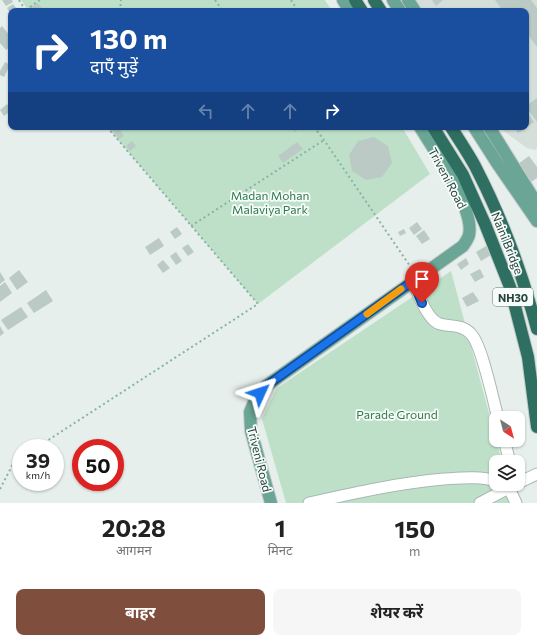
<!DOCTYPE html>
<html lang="hi">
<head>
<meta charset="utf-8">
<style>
  :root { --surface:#fff; --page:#f6f6f6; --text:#222; --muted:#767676; --accent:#804e3d }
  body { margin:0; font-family:Commissioner,"Noto Sans Devanagari",sans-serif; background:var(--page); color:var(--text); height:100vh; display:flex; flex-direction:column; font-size:15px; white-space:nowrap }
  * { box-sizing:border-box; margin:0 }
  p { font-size:13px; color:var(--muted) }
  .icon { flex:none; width:22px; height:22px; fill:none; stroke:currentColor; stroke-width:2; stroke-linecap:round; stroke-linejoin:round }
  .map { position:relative; height:503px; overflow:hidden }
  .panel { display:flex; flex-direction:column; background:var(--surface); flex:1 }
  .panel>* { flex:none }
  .banner { position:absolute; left:8px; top:8px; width:521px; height:122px; border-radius:8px; box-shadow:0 1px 3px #0004; background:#1a4fa0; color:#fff; overflow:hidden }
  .needle { width:26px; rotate:144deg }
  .controls { position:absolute; left:489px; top:411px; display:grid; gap:8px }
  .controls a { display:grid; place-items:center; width:36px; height:36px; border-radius:8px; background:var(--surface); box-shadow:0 1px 3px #0004; font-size:20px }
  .speed { position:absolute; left:12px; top:439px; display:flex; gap:8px; font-size:20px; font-weight:700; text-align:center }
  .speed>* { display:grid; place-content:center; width:52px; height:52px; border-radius:50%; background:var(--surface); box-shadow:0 1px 3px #0004; line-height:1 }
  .speed small { font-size:10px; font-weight:400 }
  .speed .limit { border:6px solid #d22; background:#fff; color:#111 }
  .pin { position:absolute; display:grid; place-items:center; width:34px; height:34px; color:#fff; margin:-41px -17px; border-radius:50% 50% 50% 0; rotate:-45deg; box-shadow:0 0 4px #0007 }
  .pin .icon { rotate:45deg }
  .me { position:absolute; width:44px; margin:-22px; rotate:48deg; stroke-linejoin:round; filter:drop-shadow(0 0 3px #0008) }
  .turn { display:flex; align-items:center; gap:14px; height:84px; padding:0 16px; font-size:18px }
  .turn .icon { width:52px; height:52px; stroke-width:2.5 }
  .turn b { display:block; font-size:28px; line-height:34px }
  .lanes { display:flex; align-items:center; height:38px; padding:0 16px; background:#0003; justify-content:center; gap:20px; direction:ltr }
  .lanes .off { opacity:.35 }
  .eta { display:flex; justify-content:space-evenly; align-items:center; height:68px; text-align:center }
  .eta b { font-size:24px; font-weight:700; line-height:28px }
  .button { display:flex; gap:8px; margin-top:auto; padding:8px 16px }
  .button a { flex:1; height:46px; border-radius:8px; background:var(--accent); color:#fff; font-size:16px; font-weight:700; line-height:46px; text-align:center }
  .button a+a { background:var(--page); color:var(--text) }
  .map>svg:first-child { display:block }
  .built { fill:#d4dfda }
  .green { fill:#bfe0c8 }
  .building { fill:#bbcac4 }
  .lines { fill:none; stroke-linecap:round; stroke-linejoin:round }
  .minor-casing { stroke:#a8b8b2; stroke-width:13 }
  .major-casing { stroke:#c2cac8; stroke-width:14 }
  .highway-casing { stroke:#c2cac8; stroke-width:14 }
  .path { stroke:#86b3a5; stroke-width:2; stroke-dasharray:2 3; stroke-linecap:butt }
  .minor { stroke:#fff; stroke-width:11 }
  .major { stroke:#6aa596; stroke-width:12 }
  .highway { stroke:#2f6f62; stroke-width:12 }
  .route-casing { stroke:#114b97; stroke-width:10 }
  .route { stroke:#1a73e8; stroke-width:7 }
  .slow { stroke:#f59e0b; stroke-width:7 }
  .labels { text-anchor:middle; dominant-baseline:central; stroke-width:3.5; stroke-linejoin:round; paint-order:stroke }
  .shield { fill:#f7fbf9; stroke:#637a73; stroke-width:1 }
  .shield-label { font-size:11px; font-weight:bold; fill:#24423a }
  .street-label { font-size:12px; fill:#24423a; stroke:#f7fbf9 }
  .park-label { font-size:12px; fill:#2d7a4b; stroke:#f7fbf9 }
</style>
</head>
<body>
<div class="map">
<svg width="537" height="503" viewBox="0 0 537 503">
  <rect width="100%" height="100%" fill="#e6efeb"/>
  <path class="built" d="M407,0H537V148L535,150L527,148L498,127H526V11H414Z"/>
  <path class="green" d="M21,0H325L332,11H29Z
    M107,127H402L430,174L258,304Z
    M451,271L502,462H496V484H508L514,503H286L262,419L277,388Z"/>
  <path class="building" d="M2,0H12L13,2L6,6Z
    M432,0H443L436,6Z
    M495,0H531L537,8V47L529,36L526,38V11H503Z
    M38,3L44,11H33L30,8Z
    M13,4L16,8L9,12L7,8Z
    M2,26L11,37V46L6,50L0,43V28Z
    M5,62L10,65L4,77L0,75V71Z
    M537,98V122L526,107V106Z
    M7,104L11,111L4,116L0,110Z
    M526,111L534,122L518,133L514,127H526Z
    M110,127H118L124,136L119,139Z
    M119,127H128L122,131Z
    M291,127H297L299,129L295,132Z
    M374,137L388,146L392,163L382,177L366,180L352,171L349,155L358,141Z
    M132,141L136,146L130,151L126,146Z
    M297,142L303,149L283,163L278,156Z
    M529,156L537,167V178L531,182L518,164Z
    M417,222L422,229L414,235L409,228Z
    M177,227L182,234L175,239L170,232Z
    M404,229L406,233L400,236L398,232Z
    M424,230L430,239L422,244L416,236Z
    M159,238L164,246L150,255L145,247Z
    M188,244L194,252L188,256L182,248Z
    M486,246L491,255L481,261L476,252Z
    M176,252L182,261L176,265L170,256Z
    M466,258L469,264L461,270L457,264Z
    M163,260L170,268L163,273L157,265Z
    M480,269L484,277L475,282L470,274Z
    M19,270L28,282L17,290L9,278Z
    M0,272L5,280L0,284Z
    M5,282L12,293L0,302V286Z
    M46,290L53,301L34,313L27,303Z
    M473,292L479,301L467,307L462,298Z
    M21,307L28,317L8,330L1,320Z
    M0,326L4,333L0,336Z"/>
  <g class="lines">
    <defs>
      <path id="minor" d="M413,281C417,292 428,321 440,324C451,327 462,324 471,334C482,345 493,400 498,418
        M504,440L510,462
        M518,483L537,474
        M504,485L509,488L516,503
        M309,503C354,493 398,483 444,479C461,478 480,476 496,481
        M480,503L516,484"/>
      <path id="major" d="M343,0L350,11
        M393,0L400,11
        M408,0L415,11
        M474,127L497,163L537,221
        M489,127L537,204
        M271,503L251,431L250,412L255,400L266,386L463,246C465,243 468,239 469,235C475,209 434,150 420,127"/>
      <path id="highway" d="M355,0L362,11
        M374,0L381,11
        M433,127L463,175L485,224L510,287L528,357L537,427
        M451,127C459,140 468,153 475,166C502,218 522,272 537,329"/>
    </defs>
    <use href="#minor" class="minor-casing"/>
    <use href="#major" class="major-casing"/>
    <use href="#highway" class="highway-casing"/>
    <path class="path" d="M19,0L26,11
      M215,0L223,11
      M291,0L298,11
      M26,10L40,0
      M120,11L121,0
      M314,127L324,140L412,269
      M191,226L324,140
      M36,448L258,304L107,127
      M0,489L14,462L21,458"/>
    <use href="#minor" class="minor"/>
    <use href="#major" class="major"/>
    <use href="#highway" class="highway"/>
  </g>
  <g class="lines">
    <defs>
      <path id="route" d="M260,393L266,386L413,281L422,303"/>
    </defs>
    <use href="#route" class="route-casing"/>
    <use href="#route" class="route"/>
    <path class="slow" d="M367,314L401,289"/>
  </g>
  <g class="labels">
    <rect class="shield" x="493" y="288" width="40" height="18" rx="3"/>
    <g class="shield-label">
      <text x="513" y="297">NH30</text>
    </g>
    <g class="street-label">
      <text transform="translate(448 178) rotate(62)">Triveni Road</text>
      <text transform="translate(508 243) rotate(68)">Naini Bridge</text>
      <text transform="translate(260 459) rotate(76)">Triveni Road</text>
    </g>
    <g class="park-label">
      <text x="270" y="195">Madan Mohan<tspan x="270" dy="14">Malaviya Park</tspan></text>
      <text x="397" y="414">Parade Ground</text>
    </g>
  </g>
</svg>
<div class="controls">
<a><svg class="needle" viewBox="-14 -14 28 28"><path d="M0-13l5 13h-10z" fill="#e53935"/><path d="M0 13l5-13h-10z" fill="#767676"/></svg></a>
<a><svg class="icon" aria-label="layers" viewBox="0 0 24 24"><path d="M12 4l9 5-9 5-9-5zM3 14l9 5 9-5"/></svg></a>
</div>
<div class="speed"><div>39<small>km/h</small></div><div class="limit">50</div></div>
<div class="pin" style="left:422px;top:303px;background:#d93025"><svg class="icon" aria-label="arrive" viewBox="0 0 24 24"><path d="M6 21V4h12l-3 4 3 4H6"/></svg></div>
<svg class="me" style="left:260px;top:393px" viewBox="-20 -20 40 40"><path d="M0-17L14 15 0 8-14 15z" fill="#1a73e8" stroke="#fff" stroke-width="4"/></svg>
<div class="banner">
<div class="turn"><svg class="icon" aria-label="right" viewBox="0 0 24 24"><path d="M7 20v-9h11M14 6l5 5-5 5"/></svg><div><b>130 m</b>दाएँ मुड़ें</div></div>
<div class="lanes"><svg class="icon off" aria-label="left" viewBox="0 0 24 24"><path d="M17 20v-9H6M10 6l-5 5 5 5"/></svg><svg class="icon off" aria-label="ahead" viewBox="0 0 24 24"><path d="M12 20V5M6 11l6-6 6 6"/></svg><svg class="icon off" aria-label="ahead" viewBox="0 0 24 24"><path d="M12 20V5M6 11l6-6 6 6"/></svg><svg class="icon" aria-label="right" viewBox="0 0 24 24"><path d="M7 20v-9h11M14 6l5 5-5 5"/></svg></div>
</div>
</div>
<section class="panel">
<div class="eta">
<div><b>20:28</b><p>आगमन</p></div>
<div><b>1</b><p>मिनट</p></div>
<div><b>150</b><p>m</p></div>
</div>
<div class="button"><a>बाहर</a><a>शेयर करें</a></div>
</section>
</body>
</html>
